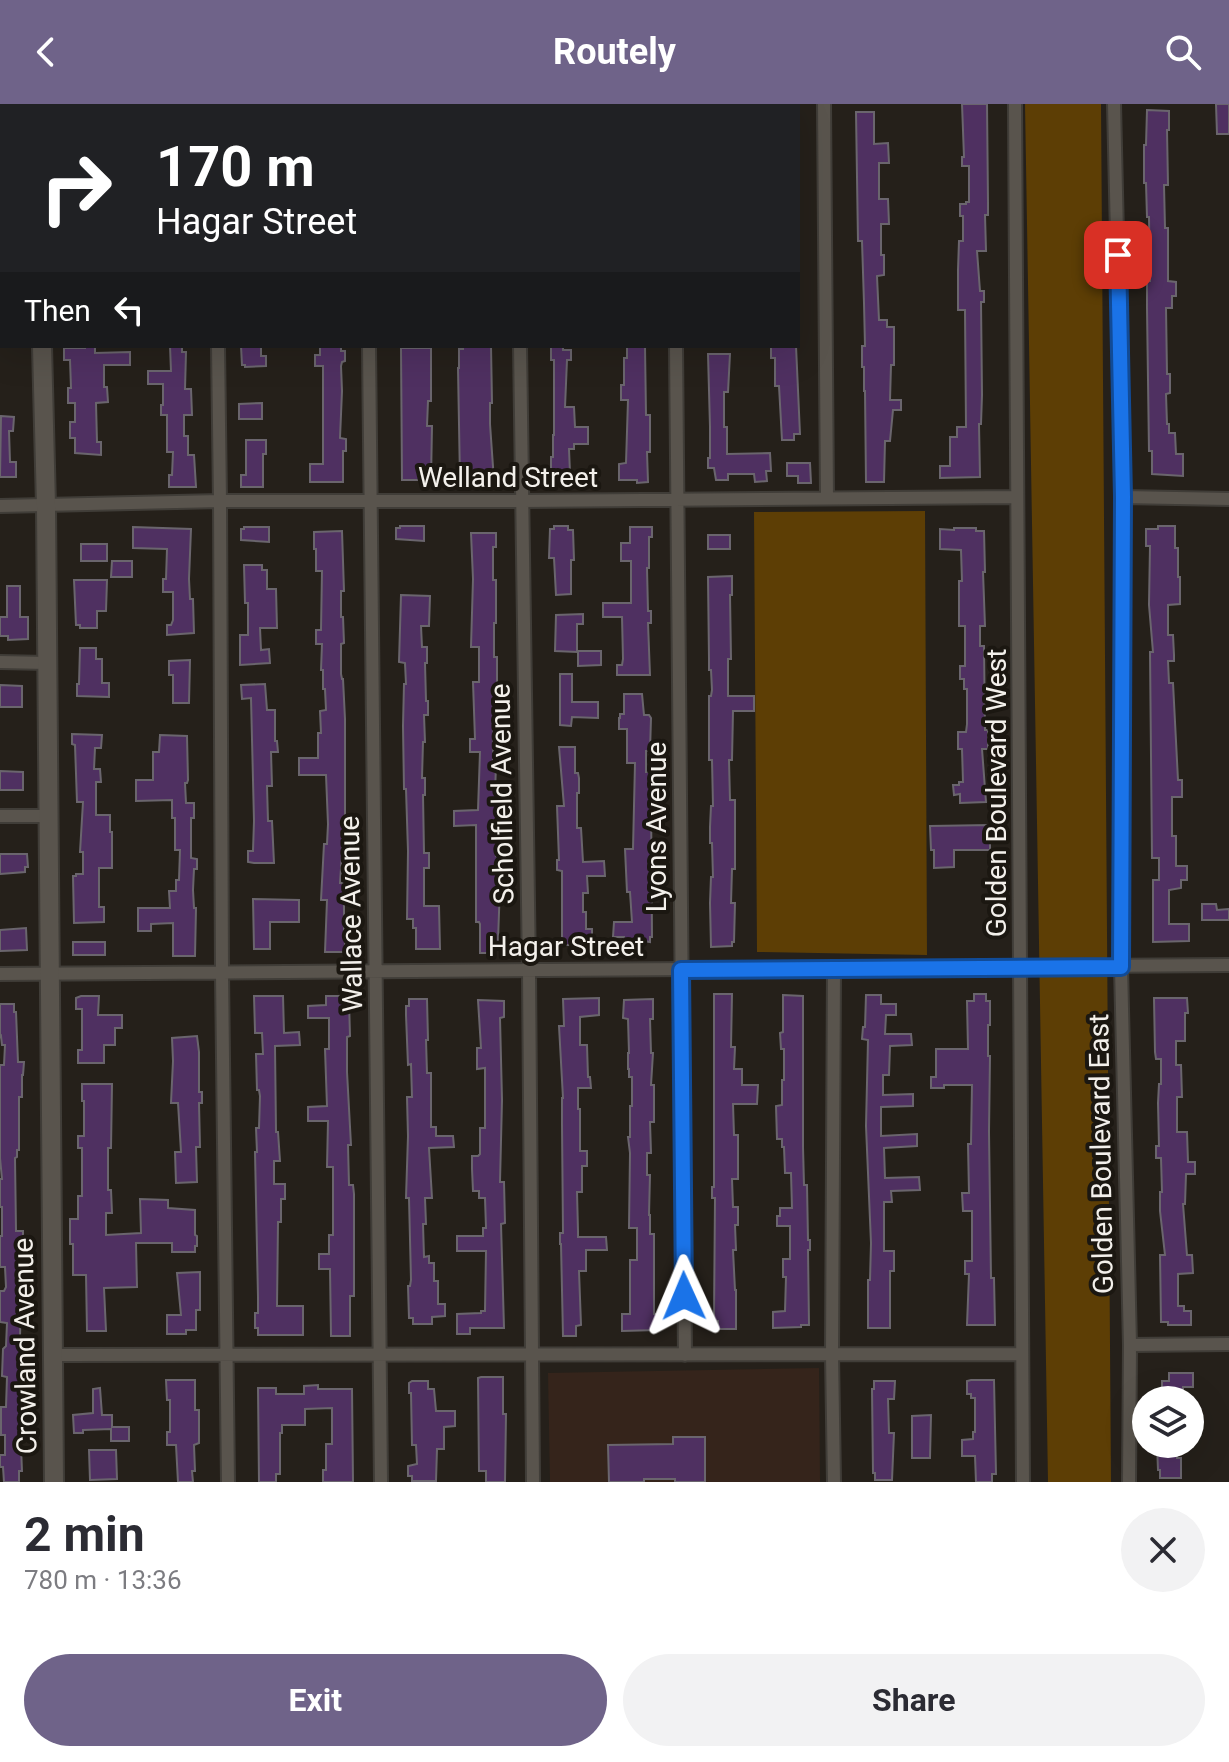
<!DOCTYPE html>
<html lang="en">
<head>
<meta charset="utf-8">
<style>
  :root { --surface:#fff; --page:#f2f2f3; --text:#2b2b33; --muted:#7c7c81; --accent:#6f6389 }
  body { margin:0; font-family:Roboto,sans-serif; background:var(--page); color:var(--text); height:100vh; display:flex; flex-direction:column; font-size:30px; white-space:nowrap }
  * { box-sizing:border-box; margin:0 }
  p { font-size:26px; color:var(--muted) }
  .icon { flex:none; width:44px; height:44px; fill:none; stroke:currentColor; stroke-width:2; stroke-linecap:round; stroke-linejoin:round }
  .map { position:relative; height:1378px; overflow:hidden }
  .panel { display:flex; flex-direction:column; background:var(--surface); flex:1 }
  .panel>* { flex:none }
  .hud { position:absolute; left:0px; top:0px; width:800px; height:244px; box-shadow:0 8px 32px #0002; background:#202124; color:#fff; overflow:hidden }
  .controls { position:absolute; left:1132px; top:1282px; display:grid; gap:16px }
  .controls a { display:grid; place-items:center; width:72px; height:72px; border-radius:50%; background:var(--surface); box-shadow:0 8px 32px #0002; font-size:40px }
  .pin { position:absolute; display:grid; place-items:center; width:68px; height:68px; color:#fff; margin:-34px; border-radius:16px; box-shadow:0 4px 12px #0006 }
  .me { position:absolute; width:88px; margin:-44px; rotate:359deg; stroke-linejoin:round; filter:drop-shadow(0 0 6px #0008) }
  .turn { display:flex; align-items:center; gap:28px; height:168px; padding:0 24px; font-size:36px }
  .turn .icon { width:104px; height:104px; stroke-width:2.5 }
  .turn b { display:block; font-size:56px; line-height:68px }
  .then { display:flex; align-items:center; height:76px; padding:0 24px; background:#0003; gap:16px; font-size:30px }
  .round { display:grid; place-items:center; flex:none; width:84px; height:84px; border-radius:42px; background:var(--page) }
  .head { display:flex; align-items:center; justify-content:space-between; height:136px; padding:0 24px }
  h1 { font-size:48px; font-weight:700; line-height:60px }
  .cta { display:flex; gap:16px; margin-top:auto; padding:16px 24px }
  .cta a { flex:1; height:92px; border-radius:48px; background:var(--accent); color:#fff; font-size:32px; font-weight:700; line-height:92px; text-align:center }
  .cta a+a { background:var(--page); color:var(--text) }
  header { display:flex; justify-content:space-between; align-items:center; height:104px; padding:0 24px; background:var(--accent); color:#fff; font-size:36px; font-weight:700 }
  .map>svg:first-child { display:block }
  .education { fill:#35241b }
  .green { fill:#5d3e05 }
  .building { fill:#4f3061; stroke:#6a656d; stroke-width:2 }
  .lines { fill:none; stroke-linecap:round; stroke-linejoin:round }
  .minor-casing { stroke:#403d38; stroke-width:16 }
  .secondary-casing { stroke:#403d38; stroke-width:22 }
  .minor { stroke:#59544d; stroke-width:12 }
  .secondary { stroke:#59544d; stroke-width:18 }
  .route-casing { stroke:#114b97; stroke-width:20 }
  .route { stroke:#1a73e8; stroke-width:14 }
  .labels { text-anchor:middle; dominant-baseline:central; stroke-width:8; stroke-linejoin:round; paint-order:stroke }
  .street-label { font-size:28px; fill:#f3f0eb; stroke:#1b1711 }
</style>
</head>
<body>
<header><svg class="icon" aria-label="back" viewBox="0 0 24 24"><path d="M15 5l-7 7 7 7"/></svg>Routely<svg class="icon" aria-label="search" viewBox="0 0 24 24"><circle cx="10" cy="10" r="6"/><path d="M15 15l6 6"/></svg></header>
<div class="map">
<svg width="1229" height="1378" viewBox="0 0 1229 1378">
  <rect width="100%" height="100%" fill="#25201a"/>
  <path class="education" d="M819,1264L820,1378H550L548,1269Z"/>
  <path class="green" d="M1025,0H1101L1111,1378H1048Z
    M925,407L927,851L757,848L754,408Z"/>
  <path class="building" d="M962,0H987L988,98V111H985L986,147H977L980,187H984V198H981L982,291L981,320H979L980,373L940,374V362H950V333H957V323H966L965,206H958V166L959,137H963V112H960V100H966V98H969V62H962V53H964Z
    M1216,0H1229V30H1217Z
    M1147,6L1169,7V26H1167L1168,81H1164L1165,124H1168V177L1176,178V192H1172V204H1166L1167,270H1170V289L1166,290L1167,320H1169V329H1175L1176,350H1183V372L1152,370V347H1149L1147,204V177H1150L1149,113H1147L1146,79H1144V41H1146Z
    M856,8H874V40L888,39L889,59H879V95H888L889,120H881V151H884V171L877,172L879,216H887V223H894V261H891L890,296H901V306H893L890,337H885L884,378H866L865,287H864V263H862V242H865L864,199L862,137H858Z
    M85,242H95V249L130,248V261H104V283H107L108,298L96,299L97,338H101V351L75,349V334H70V318H75V299H68V284H71L70,256H64V244H85Z
    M170,242H182V248H186L185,285H191L192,311H184V332H188V351H194L196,383H169V371H172L173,348H167V311H161V301H163V280H148V267H171Z
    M241,242H261V252H266V262L245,263V261H242Z
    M320,242H341V247H345V257L342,258L341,262L342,287L340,334L346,335V347H343V378H310V360H323V262H315V251H320Z
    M463,242H491L492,299H490V320L494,377L460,376L458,264H459V245H463Z
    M551,242H563V246H571V256H567L565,303H574L575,323H588V340H574V345H569L570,369L589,368L590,379L551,381V353H553V331H554V256H551Z
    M627,242H645L646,311H650V348H647L648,378L637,379V376H619V360L626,359L628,296H621V281H624V254H627Z
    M771,242H796L800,330H794V336H782L779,282H775V254H771Z
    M401,244H431V297H428L427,322H432L431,376H402Z
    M708,250H730L728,288H724V323H727V350L770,349L771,367H766L767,377L755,378L754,370H728V376H716L714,364H708V354H710V323Z
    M262,299V315H239V300Z
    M1,312L14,313L13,327H9L10,358H16V373H0Z
    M246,336H266V350H263V383H241V371H246Z
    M787,359H810L811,379H798V372H787Z
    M400,422H424V437L396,435V424H400Z
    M554,422H568V426H573L574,456H571V490L556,491L554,454H549L550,425H554Z
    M1158,422H1175V444H1178V473H1180V500L1168,501V531H1173L1174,551V557H1168L1169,579H1173L1178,676H1182V693H1172V732H1176V762H1187V776H1181V784L1169,786V820H1189V837L1153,838V776H1159V754H1152L1150,548H1153L1149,501L1150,442H1146V425H1158Z
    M133,423L191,425L189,475L190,495H193L194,529L167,531V521H171L173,516V488H163V475H166L167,445L133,444Z
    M244,423H269V438L241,436V425H244Z
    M630,423H652V433H649V464H647L648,507H651V519H648L650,571H617V561H622L623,555L622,513H603V499H631V457H621V439H630Z
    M954,424H976V427H984L985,468H983L985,522H980V542H984L985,626H988V645H982L986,698L960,699V690L954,691L953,681H959V678H963L962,645H958V628H966L967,620V585H964V575H960V562H965V522H959V477H962L961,446L940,445V425L954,426Z
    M342,427L344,487H341V513H343L344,539L341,540V570L342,575H343L345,615V720H344L340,779H344V831H345V848H325L327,796H321L324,740H327L328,720L326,671H299V654H318V629H321L320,607L326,606L325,585H323V566H321L322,540H316V526H321L322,467H316V445H314V428Z
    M471,429H496V443H493V476H496V519H494V553H497V588H494L493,660H496L495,691H499L496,752H501L498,837V841H494V849H480V820L479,818H476V721L454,722V707L478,706L480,648H470V635H475L473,578H479V543H471L473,475Z
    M708,431H730V445H708Z
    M81,440H107V457H81Z
    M112,457H132V473H111Z
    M244,461H262V466H267V485H276L277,524H260L261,546L269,545L270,559L240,561V531H248V499H245Z
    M732,472V491H730L731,555H728V592H754V607H733L732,656H729L730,696H735V765H732L731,799H735L734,838H732V842L711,843L710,799L711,773H713L712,739H710V723L711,702H713L712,656H709V592H711L712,586L711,566H709V555L708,473Z
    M74,476H107L106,507H97V524H80V521H76Z
    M7,482H20V513H28V535L8,536V532H0V513H7Z
    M401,491L430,492L429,522H421L422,543H427V559H425L426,597H428V611H424L425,638H423L422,674H425V691H423L424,749H429V764H424V802H439L440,845H416V824H413V815H407L408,747L406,685H404L403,622L404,580H406L405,559L399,558Z
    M583,510V520H577V548L555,547L556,511Z
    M80,544H96V555H102V579H109V593L77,592V580H79Z
    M578,547H601V561L578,562Z
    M190,556L189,599H173V571H169V557Z
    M560,570H572V598H598V614L572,613L571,622L560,621Z
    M265,580L267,606H275V637H277L278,648H271L272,682H267L268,717H272L274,759H254L248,758V747H253L254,717L251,594L242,595L241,581Z
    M0,581L22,582V603H0Z
    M624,590H642L644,611H649L651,614L650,647H646V668H651V690L652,833H650V838L643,837V840H632V837H624V833H613L614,818H632L630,788H627L625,745H633L635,659H627V625H619V614H620V610H624Z
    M72,630L102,631L101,644H95L94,665H100L101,678H96V711H110V728H112V764H99V803H104V818L74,819L73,772H76V770H83V748H80L83,698H77L75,641L72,640Z
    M160,631L187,632L188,676L187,679H185L186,699H194V714H191V754L197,755V765H194L193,786L194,804H196L195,852H173V819L151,820V827H138V804H170L169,787H176V776H179L180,746H175V714H172V696L136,697V676H153V648H159Z
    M559,643H575V669H578L579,674V689H577V724H581L583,758L604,757L605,772H587L588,789H583V808H586V825H592V839H586V841H562V767L557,766V756H559L557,702H564Z
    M0,667L23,668V686H0Z
    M990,721V746H954V763L934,764V746H931L930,722Z
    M0,750H27L28,763H25V768L0,770Z
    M253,795L299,796V818H270V845H254Z
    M1202,800H1216L1217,806L1229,805V816H1202Z
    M26,824L27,846L0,847V826Z
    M73,838H105V851H73Z
    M714,890H732L731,943H735L734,965H742V981H758L757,1000H733L734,1031H738V1075H732L733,1103H738V1121H735L736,1146H733L735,1186H736V1225H718V1217H716L714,1214L715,1094H712V1083H714Z
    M974,890H986V897H990V921H988V952H990L989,1028L991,1174H994L995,1221H967L969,1170H965V1157H972V1107H963L962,1089H969L968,1040H971L972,981H944V984H931V973H936V945H968L967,897H974Z
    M783,891L803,892V1043L804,1081H807L808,1136H810V1146H808L809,1221H801V1223L773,1224V1208L785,1207L786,1173H783V1155H790V1122H777V1112H780V1104H792L791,1069H785L784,1043H782V1035H777L776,1002L782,1001V976H784V945H781L780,929L783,928Z
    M866,891H881V900H896V911H886L885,930H911L912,941L890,942L889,971H883V991L913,990V1002L881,1003V1032L917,1030V1042L884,1044L885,1074L919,1073L920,1086L891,1087L892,1098H884V1147H894V1167H890V1224H868V1176H870L871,1139L866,1022L868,936L862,935L863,923H865Z
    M81,892H99L98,911H122V924H115V941H104V959H78V946H82V905H76V894Z
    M254,892H283L284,929L299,928L300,941L275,942L276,1028H278L280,1057H274V1080H285V1095H281V1118H278L277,1202H303V1231H258V1224H255V1209H258V1193L255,1048H257L256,1024H259L260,992L259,986H257L256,950H263L262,929H255V927Z
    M326,892H346V897H349L350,932L347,933V968L351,1041H348L349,1081H353L354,1090V1192H350V1232H331L330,1165H319V1150H329V1131H333V1063H327L328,1017H308V1003L327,1002L325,945H329V914H308V902L326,901Z
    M599,894V911L580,913V941H587L588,973H590L591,984H578V1005H580V1047H587V1062H582V1088H577L578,1127V1133H606L607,1146H586V1167H579L581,1221L576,1222V1232H563L561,1140H560V1129H563L562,1021V994H563L559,922H564L563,895Z
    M1154,894H1187L1188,909H1185V937H1176V961H1181L1182,993H1177V1028H1187L1188,1058H1195V1070H1186L1185,1100H1183L1187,1151H1192L1193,1169L1178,1170V1202H1184V1207H1191V1221H1168V1218H1161L1160,1151H1165L1160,1107V1088H1162L1161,1054H1156V1042H1159L1158,999L1159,980H1161V955H1156L1155,948Z
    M409,895H427L428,936H426L427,969H431V1023H436V1032H453L454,1043L429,1044L432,1094H425L426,1120H423L424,1153L429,1152V1159H434V1177H438V1200H445V1212L432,1213V1220H413V1214H409L408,1182H410L411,1176L409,1094H406L408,1032L407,993H412L411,960L408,961L406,911V902H409Z
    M653,895V915H650L651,949H653L651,981H654V1018H650L651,1049H647V1071H650L649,1111H650V1130H654V1210H657V1226L622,1227V1210H630V1156H637V1124H629L630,1049L628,1033H630V1002H632V973H629V965H628V949H629L628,915L623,914L624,896Z
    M478,896L504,897V913L500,914L502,996L500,1078H504L505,1119L501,1120L504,1224H470V1230H457V1210L481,1209V1207H485L486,1147H457V1132H483V1124H486L485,1094H479V1087H473L472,1065V1052H478L480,1050V1024H485V964L477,965V944H481Z
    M0,900H14V908H16L18,958H24L23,971H22V993H19V1046H17V1053L15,1054L16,1127H23V1159H19V1187H21L20,1234L22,1248L19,1295L22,1367H19V1378H4L3,1363H0V1351H5V1331H1V1303H6L7,1273L2,1272L3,1245L6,1242L7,1219L0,1218V1187H4L6,1183L5,1163H0V1132H2V1103H0V1075H2L0,1054V961H4L5,941H2L1,932L0,933Z
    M197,932L199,948V988H202V999H199L200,1043H196L197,1078L176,1079L175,1048H181L178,999H171L173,957L172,934Z
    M82,980H112L111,1044H108V1086H111L112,1109H106V1131L141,1129L140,1095L168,1096V1104L195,1106V1131L197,1132V1142H195V1148H172V1139H136L137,1183L104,1184L106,1227H87L86,1171H73V1140H70V1115H78V1092H82V1044H78V1032H84V997H82Z
    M200,1168V1206H196V1226H186V1230H167V1211H181L177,1169Z
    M1169,1269H1193V1283H1183V1292H1177V1296H1162V1277H1169Z
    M481,1273H503V1310H506L505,1378H486V1367H479L478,1274Z
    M166,1276H195V1306H199V1339L194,1341L195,1367H192L193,1378H178L176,1341H167V1328H170V1296H167Z
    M971,1276H994L996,1370H992V1378H976L975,1352H962V1336L973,1335V1328H975V1294H971V1290H967V1277Z
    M412,1277H428V1285H434L436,1307H455V1322L444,1323V1345H437L436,1377H412V1372H408V1362L417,1360L416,1341H412L411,1289H409V1279Z
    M874,1277H895L894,1295H888L889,1329H894L892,1376H875V1369H873L872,1285H874Z
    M318,1281V1285H352L353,1378H323V1366H326V1340H332V1304L305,1305V1321H282V1329H280V1370H276V1378H259L258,1284H276V1290H304V1282Z
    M100,1284L102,1311H112V1323H129V1337H111V1325L83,1326V1329H74L73,1311L93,1309V1285Z
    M931,1311L930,1354H912V1312Z
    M673,1333H705V1378H675V1375H644V1378H609L608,1341L673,1340Z
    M1157,1340H1177V1354H1181V1374H1160V1366H1158Z
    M89,1346H116L117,1375L90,1376Z"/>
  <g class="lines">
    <defs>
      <path id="minor" d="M214,0V2
        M367,0V2
        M518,0V2
        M673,0V2
        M824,0L827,394
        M1015,0L1023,1378
        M1114,0L1123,393L1121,863L1130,1241L1129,1378
        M0,211H2
        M218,242L220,397L222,869L228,1378
        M369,242L381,1378
        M520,242L529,867L533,1378
        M676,242L685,1251
        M1123,393L1229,395
        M0,402L220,397H522L1017,393
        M0,558L47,559
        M0,712H48
        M0,870L1229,861
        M1130,1241L1229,1240
        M53,1251L1022,1250
        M834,1378L832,1250L834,865"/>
      <path id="secondary" d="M38,0V2
        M42,242L46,402L54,1378"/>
    </defs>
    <use href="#minor" class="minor-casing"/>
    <use href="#secondary" class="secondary-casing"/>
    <use href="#minor" class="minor"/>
    <use href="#secondary" class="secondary"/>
  </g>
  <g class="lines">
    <defs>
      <path id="route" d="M684,1192L681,866L1121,863L1123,393L1118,151"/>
    </defs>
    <use href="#route" class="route-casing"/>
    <use href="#route" class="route"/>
  </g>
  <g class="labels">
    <g class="street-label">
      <text x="508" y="373">Welland Street</text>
      <text transform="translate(996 689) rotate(-90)">Golden Boulevard West</text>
      <text transform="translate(502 690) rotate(-91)">Scholfield Avenue</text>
      <text transform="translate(656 723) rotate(-90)">Lyons Avenue</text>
      <text transform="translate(351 810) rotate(-91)">Wallace Avenue</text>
      <text x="566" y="842">Hagar Street</text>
      <text transform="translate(1101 1050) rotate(-91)">Golden Boulevard East</text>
      <text transform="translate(25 1242) rotate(-91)">Crowland Avenue</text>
    </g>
  </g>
</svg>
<div class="controls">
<a><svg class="icon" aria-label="layers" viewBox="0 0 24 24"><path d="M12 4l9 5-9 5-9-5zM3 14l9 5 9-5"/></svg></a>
</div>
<div class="pin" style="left:1118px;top:151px;background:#d93025"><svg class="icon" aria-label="arrive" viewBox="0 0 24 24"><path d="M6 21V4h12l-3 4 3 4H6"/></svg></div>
<svg class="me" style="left:684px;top:1192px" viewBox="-20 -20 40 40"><path d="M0-17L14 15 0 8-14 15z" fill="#1a73e8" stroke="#fff" stroke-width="4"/></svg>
<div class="hud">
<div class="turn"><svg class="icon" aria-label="right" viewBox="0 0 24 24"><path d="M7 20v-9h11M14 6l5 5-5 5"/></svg><div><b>170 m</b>Hagar Street</div></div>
<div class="then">Then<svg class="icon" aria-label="left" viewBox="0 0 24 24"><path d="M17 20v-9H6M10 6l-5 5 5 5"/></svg></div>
</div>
</div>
<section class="panel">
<div class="head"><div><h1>2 min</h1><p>780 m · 13:36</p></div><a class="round"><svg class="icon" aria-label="close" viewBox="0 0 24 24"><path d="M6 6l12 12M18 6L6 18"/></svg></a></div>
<div class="cta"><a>Exit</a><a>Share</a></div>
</section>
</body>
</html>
